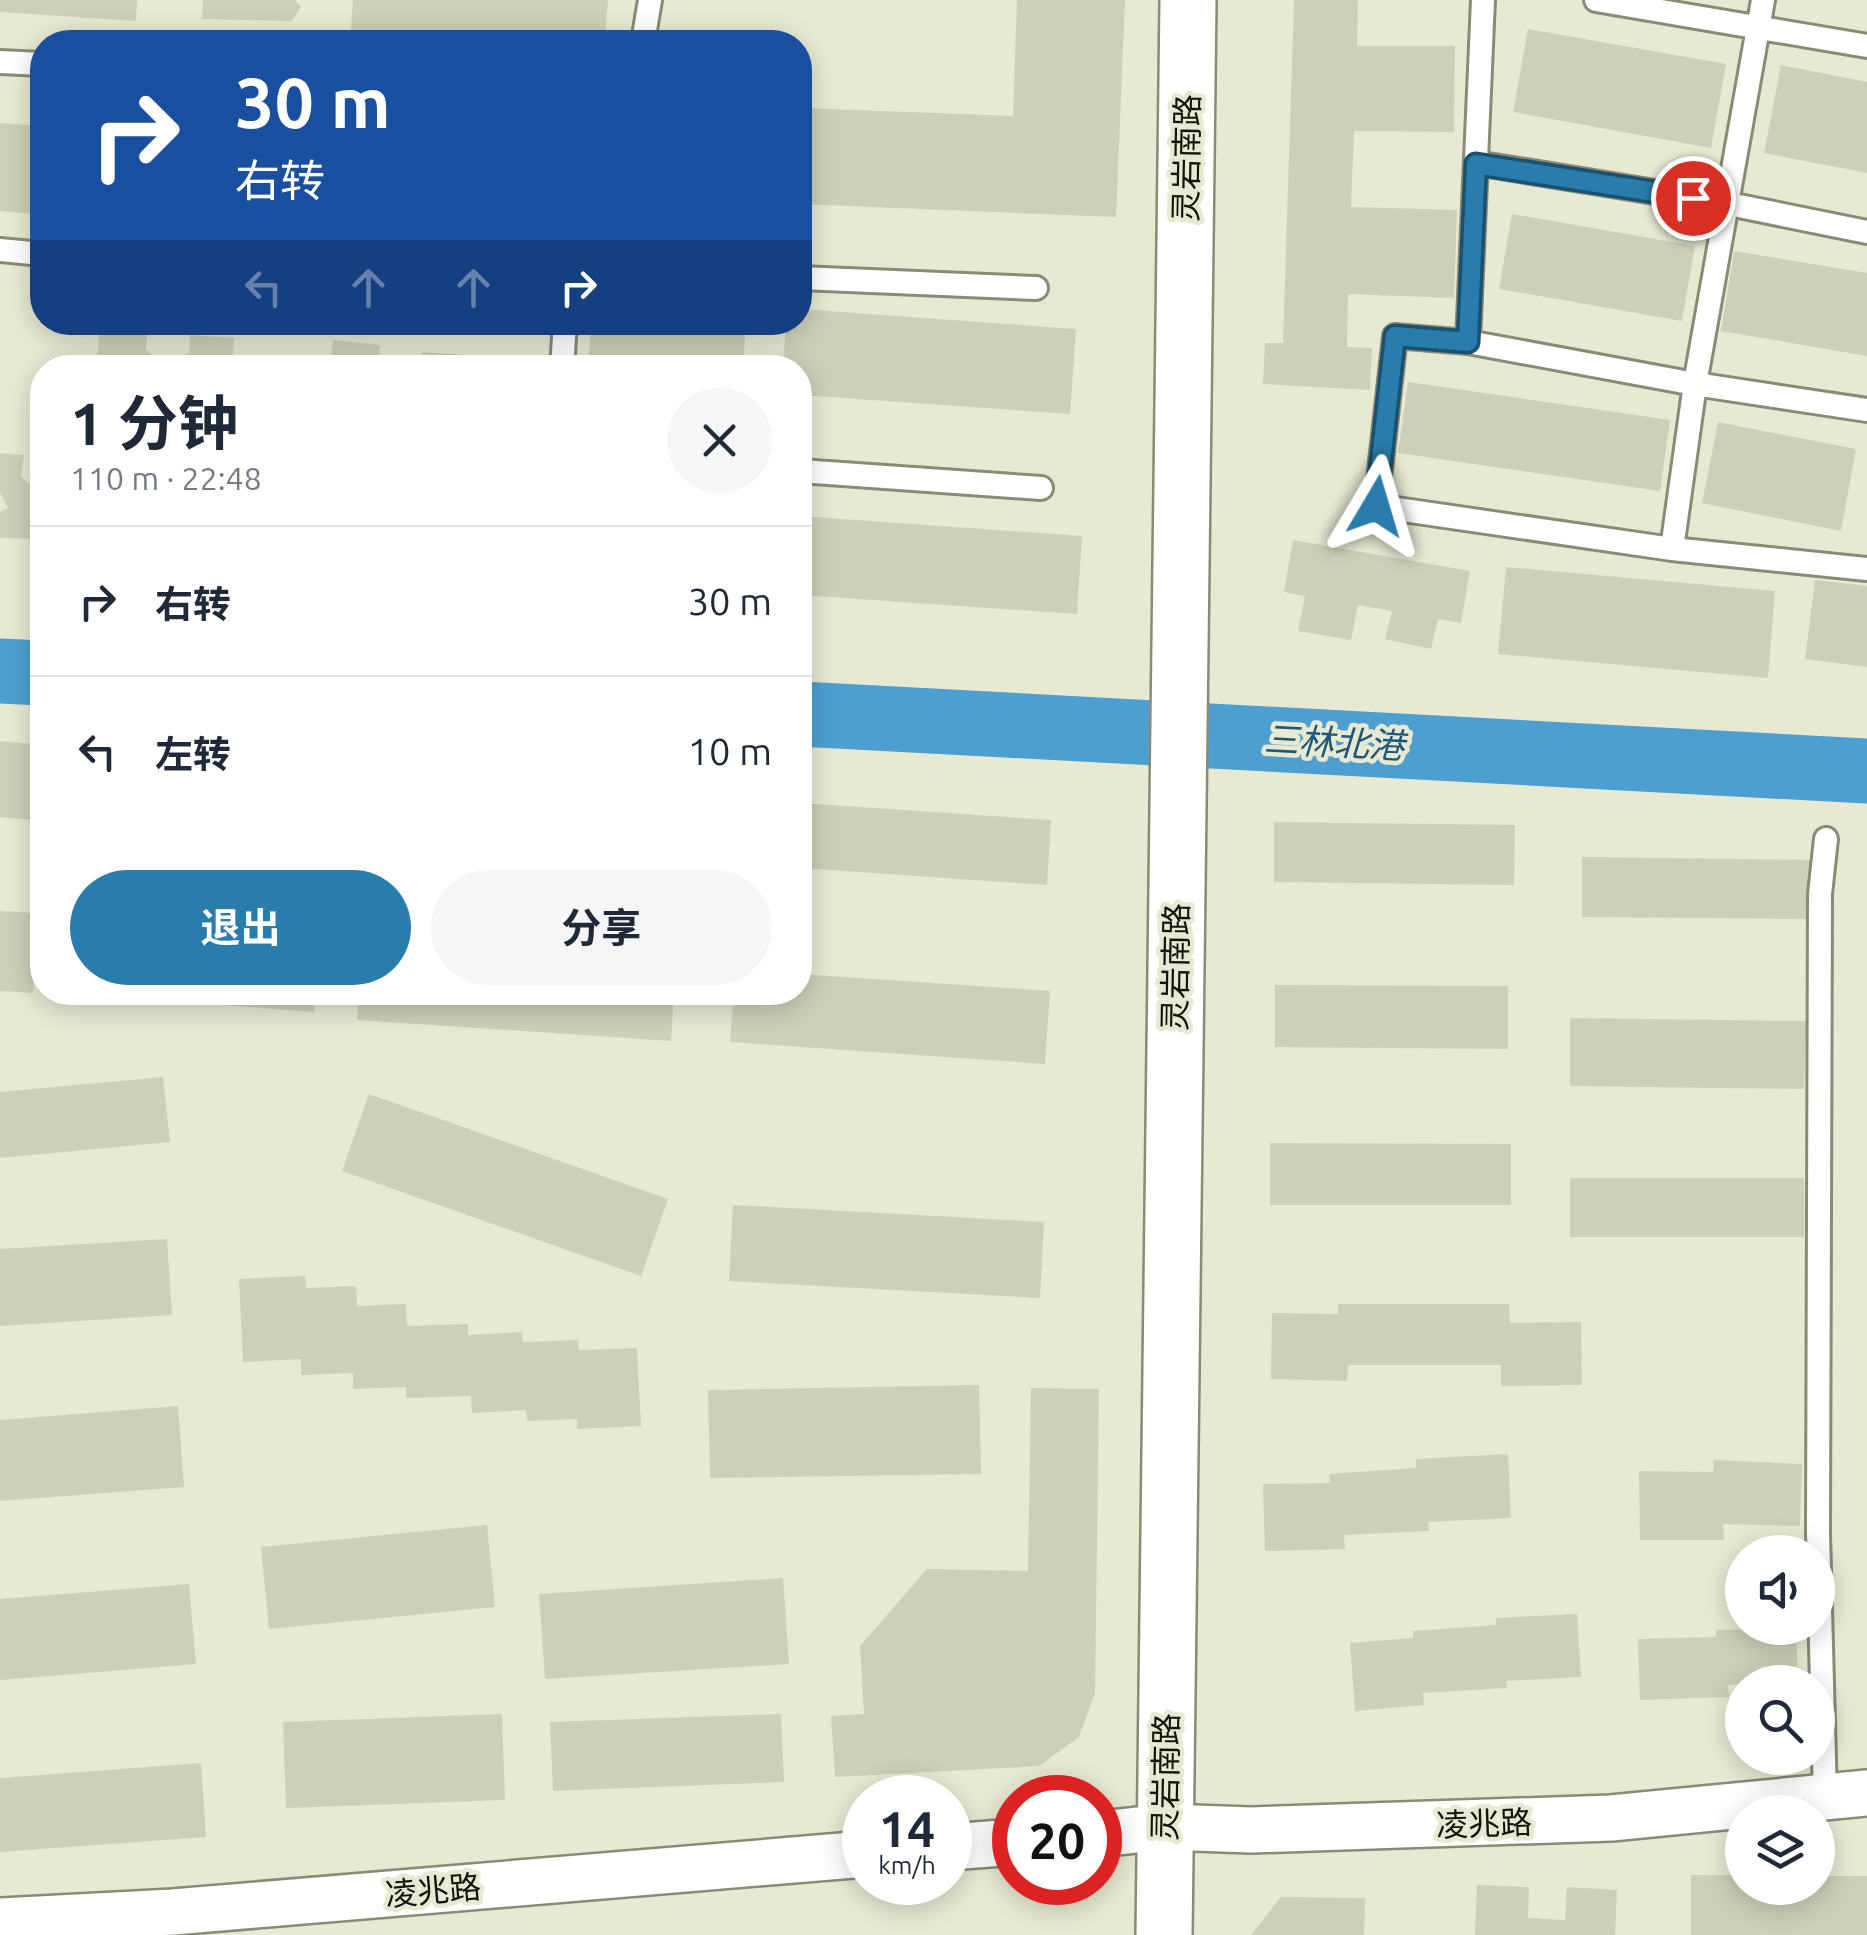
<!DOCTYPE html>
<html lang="zh">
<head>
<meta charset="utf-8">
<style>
  :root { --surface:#fff; --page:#f6f6f7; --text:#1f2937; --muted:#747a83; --line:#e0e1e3; --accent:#297dad }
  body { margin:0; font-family:Ubuntu,"Noto Sans SC",sans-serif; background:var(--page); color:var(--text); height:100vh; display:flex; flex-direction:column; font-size:38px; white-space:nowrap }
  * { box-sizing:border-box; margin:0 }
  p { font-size:32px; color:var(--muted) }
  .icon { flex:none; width:55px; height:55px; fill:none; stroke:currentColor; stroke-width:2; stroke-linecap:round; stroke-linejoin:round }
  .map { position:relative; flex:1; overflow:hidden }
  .panel { position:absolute; left:30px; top:355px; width:782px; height:650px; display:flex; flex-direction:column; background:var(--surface); border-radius:40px; box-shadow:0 5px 25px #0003 }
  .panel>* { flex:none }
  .guide { position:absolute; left:30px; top:30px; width:782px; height:305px; border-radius:40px; box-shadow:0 5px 25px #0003; background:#1a4fa0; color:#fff; overflow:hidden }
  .controls { position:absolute; left:1725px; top:1535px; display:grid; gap:20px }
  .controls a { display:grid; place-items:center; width:110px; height:110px; border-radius:50%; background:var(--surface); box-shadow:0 5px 25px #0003; font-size:50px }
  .speed { position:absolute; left:842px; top:1775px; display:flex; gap:20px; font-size:50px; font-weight:700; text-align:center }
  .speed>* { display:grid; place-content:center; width:130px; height:130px; border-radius:50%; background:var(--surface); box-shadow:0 5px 25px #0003; line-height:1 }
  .speed small { font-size:25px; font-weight:400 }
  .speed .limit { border:15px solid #d22; background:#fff; color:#111 }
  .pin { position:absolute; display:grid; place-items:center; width:85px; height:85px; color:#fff; margin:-42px; border:5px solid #fff; border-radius:50%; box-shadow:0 2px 10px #0007 }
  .me { position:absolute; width:110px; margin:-55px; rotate:7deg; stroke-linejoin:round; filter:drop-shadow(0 0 8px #0008) }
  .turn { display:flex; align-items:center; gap:35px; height:210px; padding:0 40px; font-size:45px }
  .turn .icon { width:130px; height:130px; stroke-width:2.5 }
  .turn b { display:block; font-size:70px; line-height:85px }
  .lanes { display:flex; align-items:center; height:95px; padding:0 40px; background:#0003; justify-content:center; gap:50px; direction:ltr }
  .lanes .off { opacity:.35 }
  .round { display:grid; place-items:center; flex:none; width:105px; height:105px; border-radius:52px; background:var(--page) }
  .headline { display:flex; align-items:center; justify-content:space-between; height:170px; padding:0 40px }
  h1 { font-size:60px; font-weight:700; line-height:75px }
  .action { display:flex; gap:20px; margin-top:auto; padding:20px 40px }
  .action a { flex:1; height:115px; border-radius:60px; background:var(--accent); color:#fff; font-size:40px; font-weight:700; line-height:115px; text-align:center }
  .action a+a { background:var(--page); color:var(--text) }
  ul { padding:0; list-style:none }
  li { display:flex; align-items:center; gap:30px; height:150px; padding:0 40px; border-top:2px solid var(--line) }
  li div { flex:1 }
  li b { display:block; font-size:38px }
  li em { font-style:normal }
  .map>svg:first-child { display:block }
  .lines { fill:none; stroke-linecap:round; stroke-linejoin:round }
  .river { stroke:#4d9fd1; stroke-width:65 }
  .building { fill:#cdcfb7 }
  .service-casing { stroke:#898b75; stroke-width:28 }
  .minor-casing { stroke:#898b75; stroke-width:50 }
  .tertiary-casing { stroke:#898b75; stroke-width:60 }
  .service { stroke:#fff; stroke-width:22 }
  .minor { stroke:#fff; stroke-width:45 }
  .tertiary { stroke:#fff; stroke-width:55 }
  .route-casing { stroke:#1b5170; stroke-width:25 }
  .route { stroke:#297dad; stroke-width:18 }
  .labels { text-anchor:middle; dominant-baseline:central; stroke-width:9; stroke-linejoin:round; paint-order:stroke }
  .street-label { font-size:32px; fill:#13140c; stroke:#e8e9d2 }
  .water-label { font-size:35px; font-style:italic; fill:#1b587b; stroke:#e8e9d2 }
</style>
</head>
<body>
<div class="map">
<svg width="1867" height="1935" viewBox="0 0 1867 1935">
  <rect width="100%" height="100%" fill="#e8e9d2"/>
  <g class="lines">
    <path class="river" d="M0,671L42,673
      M800,714L1867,771"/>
  </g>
  <path class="building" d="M0,0H137L136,21L0,12Z
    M203,0H295L301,7L292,21L202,19Z
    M353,0H608L605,42H388L350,40Z
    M1017,0H1125L1116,217L800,204V133H803L804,108L1013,116Z
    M1294,0H1358L1357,46H1455L1454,132L1354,131L1351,207L1457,210L1454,298L1348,294L1347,347L1372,348L1370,390L1263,384L1265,343H1283Z
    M1528,29L1726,64L1711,148L1513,112Z
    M1781,65L1867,82V173L1764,153Z
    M0,123L42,126V215L0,211Z
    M1512,214L1695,246L1682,321L1499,289Z
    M1734,251L1867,273V356L1721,331Z
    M800,309L1076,329L1070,414L800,395V368H783L786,322H800Z
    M591,322H746L743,368H588Z
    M100,323L148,328L146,349L157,360L173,361L189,353L190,335L234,338L232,368H126L122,361L97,359Z
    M333,340L380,345L378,368H330Z
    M422,352L466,355L465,368H421Z
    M1408,382L1670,420L1660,491L1398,453Z
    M1718,422L1856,449L1841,531L1702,503Z
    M0,453L24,455L21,476L32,487L42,488V539L0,538V512L8,508L0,493Z
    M800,516L1082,536L1077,614L800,595Z
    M1293,540L1470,571L1461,623L1438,619L1431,649L1385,639L1392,611L1358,605L1351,640L1298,631L1305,596L1284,592Z
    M1506,567L1775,591L1768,678L1498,654Z
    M1815,580L1867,586V667L1805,659Z
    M0,741L42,745V821L0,817Z
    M800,803L1051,820L1047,885L800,868Z
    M1274,822L1515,825L1514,885L1274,882Z
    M1582,857L1815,860L1814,919L1582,917Z
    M0,911L37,913L33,993L0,991Z
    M800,974L1050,991L1045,1064L730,1042L734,992H800Z
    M1275,985L1508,986V1049L1275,1047Z
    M91,992H315L314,1012L91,995Z
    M359,992H674L671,1041L357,1020Z
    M1570,1018L1806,1021L1804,1089L1570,1086Z
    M163,1077L170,1142L0,1158V1092Z
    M369,1094L668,1199L641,1276L342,1171Z
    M1270,1143L1511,1144V1205H1270Z
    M1570,1178H1804V1237H1570Z
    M733,1205L1044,1222L1040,1298L729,1281Z
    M167,1239L172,1315L0,1326V1249Z
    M305,1276L306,1288L356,1286L357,1306L406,1304L407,1326L468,1324V1335L522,1332L523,1342L578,1340L579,1350L637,1348L641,1426L577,1429V1419L527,1421L526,1410L472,1413L471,1396L406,1398V1387L353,1389V1373L301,1375V1359L243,1362L239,1279Z
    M1338,1304H1509L1510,1323L1581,1322L1582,1385L1501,1386V1365H1348L1347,1381L1271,1379L1272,1313L1338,1314Z
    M979,1385L981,1474L710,1478L708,1390Z
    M1031,1388L1099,1389L1095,1693L1079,1737L1039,1766L835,1777L831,1716L864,1714L860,1646L927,1569L1028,1571Z
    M178,1406L184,1487L0,1501V1420Z
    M1508,1454L1511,1518L1428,1522L1429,1531L1344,1535L1345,1549L1265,1551L1263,1484L1330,1483L1329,1474L1416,1468V1459Z
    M1714,1460L1802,1464L1800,1526L1723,1524L1724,1540H1640L1639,1471L1713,1472Z
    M487,1525L495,1607L269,1629L261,1547Z
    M783,1578L789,1664L545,1679L539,1594Z
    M189,1584L196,1664L0,1680V1599Z
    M1577,1614L1581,1677L1506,1681L1507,1688L1423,1693L1424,1705L1355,1711L1350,1643L1413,1638V1631L1496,1625V1618Z
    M1796,1628L1798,1682L1728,1685L1729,1697L1640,1700L1638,1639L1716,1637V1630Z
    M502,1714L505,1800L286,1808L283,1722Z
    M781,1714L784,1782L553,1791L550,1722Z
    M201,1763L206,1837L0,1852V1778Z
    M1691,1875H1742V1888H1818V1876H1867V1935H1691Z
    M1477,1885L1529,1887L1528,1918L1565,1920L1567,1887L1617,1890L1615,1935H1475Z
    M1281,1897L1365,1898L1364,1935H1251Z"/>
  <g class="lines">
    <defs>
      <path id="service" d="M1483,0L1468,342L1395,336L1376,506L1672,549L1867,569
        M1596,0L1867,46
        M643,42L650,0
        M0,62L42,64
        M1476,163L1729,204L1867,232
        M0,250L42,254
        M800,278L1036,288
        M1468,342L1695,384L1867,410
        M562,368L565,322
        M800,471L1041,488
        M1672,549L1695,384L1763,0
        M1825,1797L1818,1533L1820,894L1826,839"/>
      <path id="minor" d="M1100,1834L1165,1827L1251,1830L1611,1818L1867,1793
        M950,1847L1015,1842
        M0,1921L173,1912L865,1854"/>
      <path id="tertiary" d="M1164,1935L1188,0"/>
    </defs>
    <use href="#service" class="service-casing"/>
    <use href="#minor" class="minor-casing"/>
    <use href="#tertiary" class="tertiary-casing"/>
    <use href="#service" class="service"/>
    <use href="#minor" class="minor"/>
    <use href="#tertiary" class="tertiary"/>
  </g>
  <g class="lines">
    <defs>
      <path id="route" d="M1376,506L1395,336L1468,342L1476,164L1693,198"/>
    </defs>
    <use href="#route" class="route-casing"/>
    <use href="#route" class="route"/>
  </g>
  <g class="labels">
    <g class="street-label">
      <text transform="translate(1186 158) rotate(-89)">灵岩南路</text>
      <text transform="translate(1175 967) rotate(-89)">灵岩南路</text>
      <text transform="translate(1165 1777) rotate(-89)">灵岩南路</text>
      <text transform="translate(1484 1823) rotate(-2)">凌兆路</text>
      <text transform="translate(433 1890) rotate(-5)">凌兆路</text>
    </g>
    <g class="water-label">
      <text transform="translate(1334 742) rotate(3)">三林北港</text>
    </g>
  </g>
</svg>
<div class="controls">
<a><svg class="icon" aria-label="sound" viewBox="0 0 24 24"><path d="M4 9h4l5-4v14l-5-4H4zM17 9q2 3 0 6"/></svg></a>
<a><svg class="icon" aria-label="search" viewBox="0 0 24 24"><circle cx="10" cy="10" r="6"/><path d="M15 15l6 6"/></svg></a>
<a><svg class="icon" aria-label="layers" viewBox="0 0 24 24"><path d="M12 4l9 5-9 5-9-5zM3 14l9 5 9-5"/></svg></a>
</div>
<div class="speed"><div>14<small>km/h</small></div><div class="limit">20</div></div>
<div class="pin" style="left:1693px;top:198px;background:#d93025"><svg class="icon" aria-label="arrive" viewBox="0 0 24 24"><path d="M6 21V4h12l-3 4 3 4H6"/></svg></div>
<svg class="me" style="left:1376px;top:506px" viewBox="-20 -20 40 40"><path d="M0-17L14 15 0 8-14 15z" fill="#297dad" stroke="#fff" stroke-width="4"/></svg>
<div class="guide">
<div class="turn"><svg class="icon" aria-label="right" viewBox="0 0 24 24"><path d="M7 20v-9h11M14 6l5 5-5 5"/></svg><div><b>30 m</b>右转</div></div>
<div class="lanes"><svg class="icon off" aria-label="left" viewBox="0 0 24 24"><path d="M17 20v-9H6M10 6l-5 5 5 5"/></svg><svg class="icon off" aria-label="ahead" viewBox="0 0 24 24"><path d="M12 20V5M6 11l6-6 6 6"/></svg><svg class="icon off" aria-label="ahead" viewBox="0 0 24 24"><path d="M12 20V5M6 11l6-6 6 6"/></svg><svg class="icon" aria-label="right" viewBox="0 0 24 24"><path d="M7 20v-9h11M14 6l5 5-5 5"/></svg></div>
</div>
<section class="panel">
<div class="headline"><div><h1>1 分钟</h1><p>110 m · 22:48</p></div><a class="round"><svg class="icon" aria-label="close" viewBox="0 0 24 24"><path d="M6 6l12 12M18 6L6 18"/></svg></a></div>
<ul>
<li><svg class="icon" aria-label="right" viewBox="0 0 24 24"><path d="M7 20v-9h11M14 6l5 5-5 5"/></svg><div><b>右转</b></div><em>30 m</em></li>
<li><svg class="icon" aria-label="left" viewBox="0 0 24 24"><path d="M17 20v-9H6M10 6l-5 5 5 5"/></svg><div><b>左转</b></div><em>10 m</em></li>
</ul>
<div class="action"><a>退出</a><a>分享</a></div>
</section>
</div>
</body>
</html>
